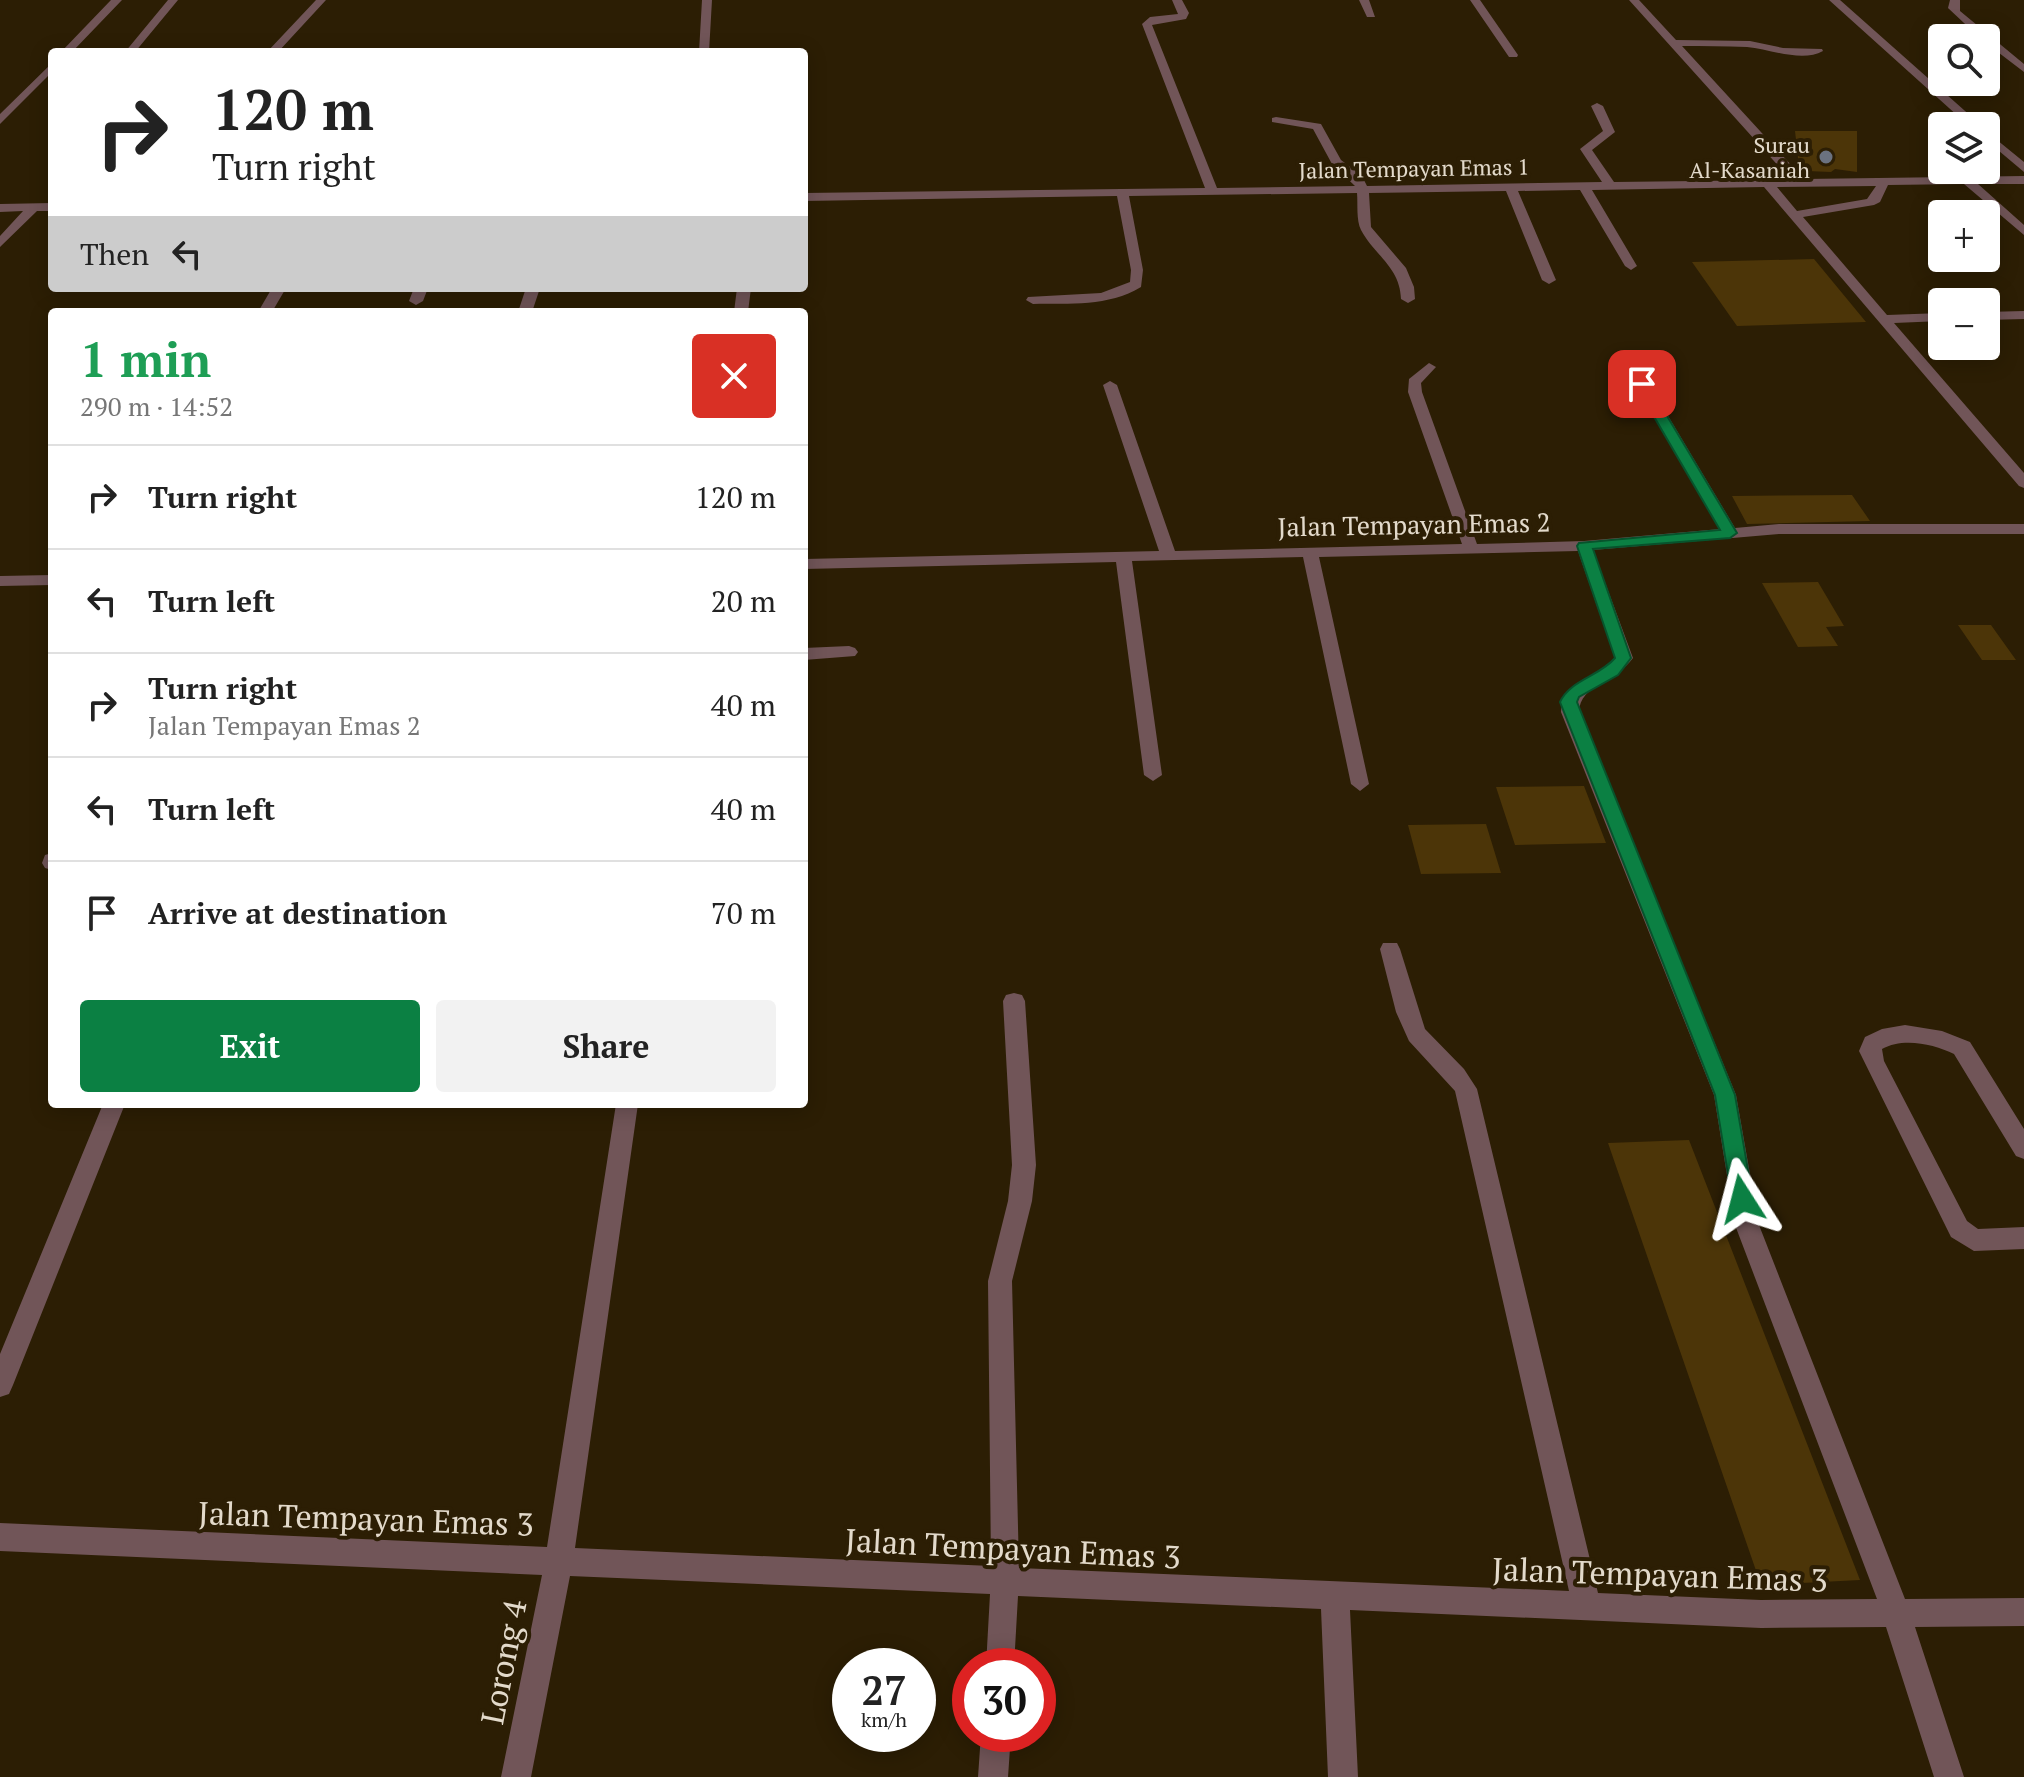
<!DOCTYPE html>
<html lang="en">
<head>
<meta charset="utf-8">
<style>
  :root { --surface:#fff; --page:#f2f2f2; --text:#222; --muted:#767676; --line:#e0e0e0; --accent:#0b8043 }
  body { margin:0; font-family:"PT Serif",serif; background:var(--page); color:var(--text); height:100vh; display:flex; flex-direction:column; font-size:30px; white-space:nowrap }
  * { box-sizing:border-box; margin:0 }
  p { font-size:26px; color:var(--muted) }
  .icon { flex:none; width:44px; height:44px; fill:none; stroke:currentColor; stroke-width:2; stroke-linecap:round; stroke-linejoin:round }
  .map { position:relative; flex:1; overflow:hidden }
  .drawer { position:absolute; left:48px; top:308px; width:760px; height:800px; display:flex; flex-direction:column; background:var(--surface); border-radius:8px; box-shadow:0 4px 20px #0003 }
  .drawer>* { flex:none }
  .hud { position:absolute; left:48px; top:48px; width:760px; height:244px; border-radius:8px; box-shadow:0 4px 20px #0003; background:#fff; color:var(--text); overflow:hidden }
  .buttons { position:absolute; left:1928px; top:24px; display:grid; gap:16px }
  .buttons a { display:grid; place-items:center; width:72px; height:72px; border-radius:8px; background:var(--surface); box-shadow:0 4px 20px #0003; font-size:40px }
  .speed { position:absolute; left:832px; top:1648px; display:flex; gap:16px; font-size:40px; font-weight:700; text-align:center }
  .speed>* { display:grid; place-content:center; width:104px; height:104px; border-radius:50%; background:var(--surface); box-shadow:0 4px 20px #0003; line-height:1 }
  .speed small { font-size:20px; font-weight:400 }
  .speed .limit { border:12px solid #d22; background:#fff; color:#111 }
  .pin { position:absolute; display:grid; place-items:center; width:68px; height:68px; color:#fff; margin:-34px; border-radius:16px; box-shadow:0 4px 12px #0006 }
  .me { position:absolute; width:88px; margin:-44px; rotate:351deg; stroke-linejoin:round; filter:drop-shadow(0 0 6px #0008) }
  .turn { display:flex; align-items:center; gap:28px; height:168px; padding:0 32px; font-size:36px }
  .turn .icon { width:104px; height:104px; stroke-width:2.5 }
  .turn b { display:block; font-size:56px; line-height:68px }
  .then { display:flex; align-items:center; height:76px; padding:0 32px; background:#0003; gap:16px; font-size:30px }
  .round { display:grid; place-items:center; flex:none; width:84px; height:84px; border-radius:8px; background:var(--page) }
  .summary { display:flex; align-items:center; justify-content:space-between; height:136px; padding:0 32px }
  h1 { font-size:48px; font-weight:700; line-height:60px; color:#1e9e55 }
  .primary-button { display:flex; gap:16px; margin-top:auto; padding:16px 32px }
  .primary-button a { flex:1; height:92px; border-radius:8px; background:var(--accent); color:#fff; font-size:32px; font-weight:700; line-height:92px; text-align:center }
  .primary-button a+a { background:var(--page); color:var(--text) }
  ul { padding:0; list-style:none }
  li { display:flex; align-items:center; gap:24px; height:104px; padding:0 32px; border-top:2px solid var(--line) }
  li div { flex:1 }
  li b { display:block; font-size:30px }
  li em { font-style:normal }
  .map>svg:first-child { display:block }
  .building { fill:#4c3508 }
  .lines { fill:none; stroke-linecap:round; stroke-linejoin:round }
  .minor { fill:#715558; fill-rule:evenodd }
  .route { fill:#0b8043; stroke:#07532c; stroke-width:2 }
  .worship-dot { fill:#6b7280; stroke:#2c1e04; stroke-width:3 }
  .labels { text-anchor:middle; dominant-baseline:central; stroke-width:8; stroke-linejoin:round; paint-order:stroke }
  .far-poi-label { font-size:22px; fill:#e3dacb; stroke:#2c1e04; text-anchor:end }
  .far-street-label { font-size:22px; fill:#e3dacb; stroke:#2c1e04 }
  .street-label { font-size:26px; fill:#e3dacb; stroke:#2c1e04 }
  .near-street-label { font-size:32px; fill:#e3dacb; stroke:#2c1e04 }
</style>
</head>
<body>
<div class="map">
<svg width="2024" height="1777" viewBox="0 0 2024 1777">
  <rect width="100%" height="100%" fill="#2c1e04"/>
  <path class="building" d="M1795,131H1857V172L1835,169L1831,172L1807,171L1798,158Z
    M1814,259L1866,322L1737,326L1692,262Z
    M1852,495L1870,521L1747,524L1732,496Z
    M1818,582L1844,626L1826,627L1838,646L1798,647L1762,583Z
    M1958,625H1991L2016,660H1982Z
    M1584,786L1606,843L1515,845L1496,787Z
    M1486,824L1501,873L1421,874L1408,825Z
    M1689,1140L1860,1580L1761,1585L1608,1143Z"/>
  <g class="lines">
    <path class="minor" d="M111,0H122L72,52H61Z
      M168,0H178L135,52H125Z
      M316,0H326L278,52H267Z
      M702,0H712L709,52H699Z
      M1172,0H1182L1189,13L1186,19L1152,25L1217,188L1355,186L1332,164L1313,129L1272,122V118L1276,117L1321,124L1341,160L1362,176L1367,186L1602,182L1580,149L1603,131L1591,106L1597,103L1603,106L1615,132L1592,150L1614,182L1791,180L1629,0H1639L1676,40L1750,41L1783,48L1822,49L1823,51C1802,63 1770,49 1747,47C1725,46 1703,46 1682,46L1804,179L2024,176V184H1978L2024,225V235L1964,184L1888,185L1880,202L1874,205L1803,217L1887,315L1942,313V321L1894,323L2024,473V488L2019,486L1764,187L1592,190L1637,266L1631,270L1625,266L1580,190L1518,191L1556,280L1549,284L1542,280L1506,191L1369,193L1371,227L1406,268L1414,287L1415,299L1408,303L1401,299C1400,267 1375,256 1361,230C1356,220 1358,204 1357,193L1129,196L1143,270L1141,287C1108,307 1070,303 1033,304L1026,300L1028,297L1101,293L1130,282L1131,270L1117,196L804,201V193L1205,188L1142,24L1150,17L1178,14ZM1876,186L1867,199L1797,211L1777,187Z
      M1359,0H1369L1375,17H1367Z
      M1470,0H1480L1518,55L1517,57H1509Z
      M1829,0H1840L1982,126H1969Z
      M1950,0H1960V11L2024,64V72L1986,43V38H1980L1948,8Z
      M52,63V72L0,124V114Z
      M1986,131L2024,162V172L1986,140Z
      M52,203V211H37L0,247V236L23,211L0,212V204Z
      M272,288H286L272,312H258Z
      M414,288H428L423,301L416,305L409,301Z
      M526,288H540L532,312H518Z
      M737,288H751L748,312H734Z
      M2024,311V319L1986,320V312Z
      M1627,355L1634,359L1735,528L1779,524H2024V534H1779L1593,550L1633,658C1617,681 1580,684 1579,712L1736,1095L1759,1225L1905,1599L2024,1598V1626L1915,1627L1964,1777H1934L1886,1627L1761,1628L1350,1610L1358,1777H1328L1321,1609L1018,1596L1014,1666H986L990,1594L570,1576L531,1777H501L542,1575L0,1551V1523L547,1547L616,1104H638L575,1548L991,1566L988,1281L1008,1201L1012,1165L1003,1001L1006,995L1014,993L1022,995L1025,1001L1036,1165L1032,1201L1012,1281L1019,1568L1569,1591L1455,1091L1409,1041L1396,1012L1380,949L1383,943H1397L1400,949L1425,1029L1464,1069L1477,1089L1598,1593L1761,1600L1877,1599L1735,1225L1714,1095L1561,712C1562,678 1597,680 1615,658L1578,551L1319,557L1369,784L1360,791L1351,784L1303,557L1132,561L1162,775L1153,781L1144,775L1116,562L804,569V559L1159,551L1103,385L1110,381L1117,385L1175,551L1462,544L1408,392L1409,379L1429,363L1436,367L1421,383L1422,392L1477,544L1584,541L1720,529L1620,359Z
      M52,575V585L0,586V576Z
      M849,646L855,648L858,652L855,656L804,660V648Z
      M52,853V870L45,868L42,863L45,855Z
      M1905,1025L1942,1031L1970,1042L2024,1129V1159L2016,1156L1954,1054C1934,1044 1903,1037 1882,1049L1884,1061L1967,1221L1978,1229L2024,1227V1249L1974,1251L1951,1237L1859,1051L1865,1037L1882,1029Z
      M103,1104H125L13,1385L9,1394L0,1397V1354Z
      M981,1734H1011L1008,1777H978Z"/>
  </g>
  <path class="route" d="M1642,380L1648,384L1737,533L1730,538L1593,549L1631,658L1618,675L1579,697L1577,702L1735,1095L1753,1199L1750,1206L1742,1208L1735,1206L1732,1199L1715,1095L1560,702C1570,680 1600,676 1615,658L1577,546L1579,543L1720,530L1635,384Z"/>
  <circle class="worship-dot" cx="1826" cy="157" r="8"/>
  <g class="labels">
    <g class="far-poi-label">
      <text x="1810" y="144">Surau<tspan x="1810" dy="25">Al-Kasaniah</tspan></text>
    </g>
    <g class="far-street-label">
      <text transform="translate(1414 168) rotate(-1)">Jalan Tempayan Emas 1</text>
    </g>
    <g class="street-label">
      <text transform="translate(1414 524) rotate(-1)">Jalan Tempayan Emas 2</text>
    </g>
    <g class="near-street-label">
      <text transform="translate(366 1518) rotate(2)">Jalan Tempayan Emas 3</text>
      <text transform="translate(1013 1548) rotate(3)">Jalan Tempayan Emas 3</text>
      <text transform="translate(1660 1574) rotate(2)">Jalan Tempayan Emas 3</text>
      <text transform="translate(503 1662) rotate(-79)">Lorong 4</text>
    </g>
  </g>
</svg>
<div class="buttons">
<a><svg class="icon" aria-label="search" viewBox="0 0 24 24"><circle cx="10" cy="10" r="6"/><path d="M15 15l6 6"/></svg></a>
<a><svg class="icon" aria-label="layers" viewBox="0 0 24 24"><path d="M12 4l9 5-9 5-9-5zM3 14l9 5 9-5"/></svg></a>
<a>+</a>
<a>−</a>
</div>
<div class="speed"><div>27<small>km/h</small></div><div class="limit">30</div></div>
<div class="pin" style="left:1642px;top:384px;background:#d93025"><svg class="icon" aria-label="arrive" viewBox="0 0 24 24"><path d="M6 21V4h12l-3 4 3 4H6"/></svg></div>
<svg class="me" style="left:1742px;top:1199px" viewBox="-20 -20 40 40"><path d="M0-17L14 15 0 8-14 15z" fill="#0b8043" stroke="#fff" stroke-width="4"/></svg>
<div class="hud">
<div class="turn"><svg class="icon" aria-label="right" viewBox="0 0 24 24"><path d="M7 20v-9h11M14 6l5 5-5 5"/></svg><div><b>120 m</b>Turn right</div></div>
<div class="then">Then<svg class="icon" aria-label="left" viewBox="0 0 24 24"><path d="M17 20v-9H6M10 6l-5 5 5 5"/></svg></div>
</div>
<section class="drawer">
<div class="summary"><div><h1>1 min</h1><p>290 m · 14:52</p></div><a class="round" style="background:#d93025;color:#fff"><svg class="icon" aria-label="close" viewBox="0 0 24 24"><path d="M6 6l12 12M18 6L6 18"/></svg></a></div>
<ul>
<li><svg class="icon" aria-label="right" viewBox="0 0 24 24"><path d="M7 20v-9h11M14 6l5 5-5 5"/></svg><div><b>Turn right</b></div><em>120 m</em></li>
<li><svg class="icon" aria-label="left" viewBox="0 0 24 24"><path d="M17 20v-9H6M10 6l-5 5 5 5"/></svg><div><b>Turn left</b></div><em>20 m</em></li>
<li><svg class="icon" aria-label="right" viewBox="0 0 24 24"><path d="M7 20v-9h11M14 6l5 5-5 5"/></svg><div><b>Turn right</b><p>Jalan Tempayan Emas 2</p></div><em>40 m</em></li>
<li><svg class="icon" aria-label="left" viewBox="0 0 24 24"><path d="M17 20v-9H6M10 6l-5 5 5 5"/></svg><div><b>Turn left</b></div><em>40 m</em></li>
<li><svg class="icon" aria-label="arrive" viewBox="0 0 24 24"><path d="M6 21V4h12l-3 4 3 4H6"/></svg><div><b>Arrive at destination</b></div><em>70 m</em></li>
</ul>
<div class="primary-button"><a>Exit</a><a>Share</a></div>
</section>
</div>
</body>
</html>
